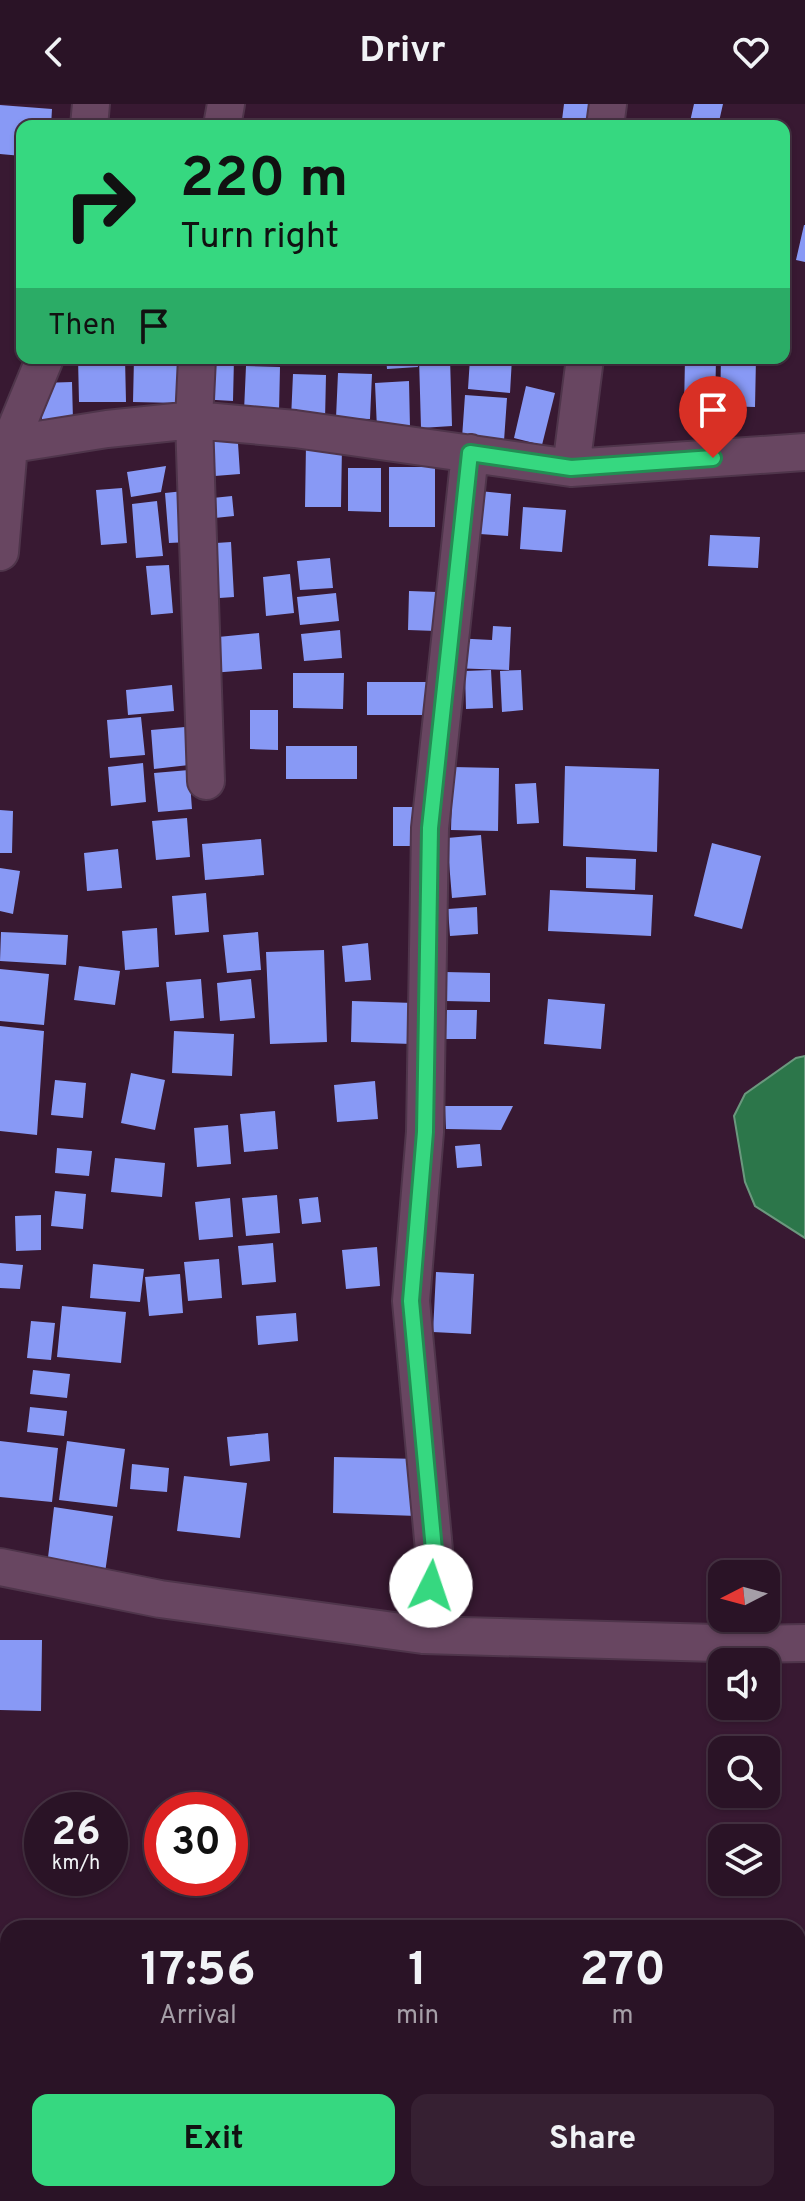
<!DOCTYPE html>
<html lang="en">
<head>
<meta charset="utf-8">
<style>
  :root { --surface:#2a1326; --page:#362032; --text:#f1f3f6; --muted:#a59ea7; --line:#463243; --accent:#36d880 }
  body { margin:0; font-family:Overpass,sans-serif; background:var(--page); color:var(--text); height:100vh; display:flex; flex-direction:column; font-size:30px; white-space:nowrap }
  * { box-sizing:border-box; margin:0 }
  p { font-size:26px; color:var(--muted) }
  .icon { flex:none; width:44px; height:44px; fill:none; stroke:currentColor; stroke-width:2; stroke-linecap:round; stroke-linejoin:round }
  .map { position:relative; flex:1; overflow:hidden }
  .panel { position:absolute; left:0px; top:1816px; width:806px; height:282px; display:flex; flex-direction:column; background:var(--surface); border-radius:24px 24px 0 0; box-shadow:0 2px 6px #0004,0 0 0 2px var(--line) }
  .panel>* { flex:none }
  .hud { position:absolute; left:16px; top:16px; width:774px; height:244px; border-radius:16px; box-shadow:0 2px 6px #0004,0 0 0 2px var(--line); background:#36d880; color:#111; overflow:hidden }
  .needle { width:52px; rotate:264deg }
  .buttons { position:absolute; left:708px; top:1456px; display:grid; gap:16px }
  .buttons a { display:grid; place-items:center; width:72px; height:72px; border-radius:16px; background:var(--surface); box-shadow:0 2px 6px #0004,0 0 0 2px var(--line); font-size:40px }
  .speed { position:absolute; left:24px; top:1688px; display:flex; gap:16px; font-size:40px; font-weight:700; text-align:center }
  .speed>* { display:grid; place-content:center; width:104px; height:104px; border-radius:50%; background:var(--surface); box-shadow:0 2px 6px #0004,0 0 0 2px var(--line); line-height:1 }
  .speed small { font-size:20px; font-weight:400 }
  .speed .limit { border:12px solid #d22; background:#fff; color:#111 }
  .pin { position:absolute; display:grid; place-items:center; width:68px; height:68px; color:#fff; margin:-82px -34px; border-radius:50% 50% 50% 0; rotate:-45deg; box-shadow:0 0 8px #0007 }
  .pin .icon { rotate:45deg }
  .me { position:absolute; width:88px; margin:-44px; rotate:4deg; stroke-linejoin:round; filter:drop-shadow(0 0 6px #0008) }
  .turn { display:flex; align-items:center; gap:28px; height:168px; padding:0 32px; font-size:36px }
  .turn .icon { width:104px; height:104px; stroke-width:2.5 }
  .turn b { display:block; font-size:56px; line-height:68px }
  .then { display:flex; align-items:center; height:76px; padding:0 32px; background:#0003; gap:16px; font-size:30px }
  .eta { display:flex; justify-content:space-evenly; align-items:center; height:136px; text-align:center }
  .eta b { font-size:48px; font-weight:700; line-height:56px }
  .primary-button { display:flex; gap:16px; margin-top:auto; padding:16px 32px }
  .primary-button a { flex:1; height:92px; border-radius:16px; background:var(--accent); color:#111; font-size:32px; font-weight:700; line-height:92px; text-align:center }
  .primary-button a+a { background:var(--page); color:var(--text) }
  header { display:flex; justify-content:space-between; align-items:center; height:104px; padding:0 32px; background:var(--surface); font-size:36px; font-weight:700 }
  .map>svg:first-child { display:block }
  .water { fill:#2c764a; stroke:#6b987e; stroke-width:2 }
  .building { fill:#8899f5 }
  .lines { fill:none; stroke-linecap:round; stroke-linejoin:round }
  .street-casing { stroke:#4f354b; stroke-width:40 }
  .street { stroke:#684661; stroke-width:36 }
  .route-casing { stroke:#238c53; stroke-width:20 }
  .route { stroke:#36d880; stroke-width:14 }
</style>
</head>
<body>
<header><svg class="icon" aria-label="back" viewBox="0 0 24 24"><path d="M15 5l-7 7 7 7"/></svg>Drivr<svg class="icon" aria-label="heart" viewBox="0 0 24 24"><path d="M12 20l-8-8c-3-5 5-10 8-4 3-6 11-1 8 4z"/></svg></header>
<div class="map">
<svg width="805" height="2097" viewBox="0 0 805 2097">
  <rect width="100%" height="100%" fill="#381932"/>
  <path class="water" d="M805,952V1134L755,1102L745,1078L734,1012L745,990L796,954Z"/>
  <path class="building" d="M564,0H593L589,21L562,16Z
    M694,0H723L718,22H689Z
    M0,1L52,5L51,22H22V52L0,50Z
    M804,121H805V158L796,156Z
    M78,254H125L126,298H79Z
    M134,254H182L181,299L133,298Z
    M200,254H234L233,297L199,295Z
    M386,254H417L418,263L387,265Z
    M419,254H450L452,322L421,324Z
    M470,254H512L510,289L468,285Z
    M685,254H716L715,307L684,306Z
    M721,254H756L755,303L720,302Z
    M246,262L280,263L279,308L244,307Z
    M338,269L372,270L370,315L336,314Z
    M293,270L326,271L325,316L291,315Z
    M409,277L410,324L377,325L375,279Z
    M72,278L73,317L42,318L41,279Z
    M526,282L555,289L542,341L514,334Z
    M465,291L507,294L504,337L462,334Z
    M237,324L240,370L202,373L199,327Z
    M306,340L342,341L341,403H305Z
    M166,362L161,388L131,393L127,368Z
    M389,363H435V423H389Z
    M348,364H381V408L348,407Z
    M122,384L127,439L101,441L96,386Z
    M469,386L511,390L508,432L466,429Z
    M184,387L189,438L169,439L165,389Z
    M232,392L234,412L205,415L203,395Z
    M157,397L163,452L136,454L132,400Z
    M523,403L566,406L562,448L520,445Z
    M710,431L760,433L758,464L708,462Z
    M231,438L234,493L205,495L201,440Z
    M330,454L333,484L300,486L297,457Z
    M169,461L173,509L151,511L146,462Z
    M290,470L294,509L266,512L263,473Z
    M409,487L437,488L436,527L408,526Z
    M336,489L339,517L300,521L297,493Z
    M493,522L511,523L509,566L450,564L452,534L492,536Z
    M340,526L342,554L304,557L301,530Z
    M259,529L262,565L211,569L208,534Z
    M491,566L493,604L466,605L465,567Z
    M521,566L523,606L502,608L500,567Z
    M293,569H344L343,605L293,604Z
    M367,578H437L438,611H367Z
    M172,581L174,607L128,611L126,586Z
    M250,606H278V646L250,645Z
    M141,613L145,651L110,654L107,616Z
    M185,623L189,661L154,665L151,626Z
    M286,642H357V675H286Z
    M143,659L146,698L111,702L108,663Z
    M565,662L659,665L657,748L563,742Z
    M453,663L499,664L498,727L451,726Z
    M189,666L192,705L158,708L154,669Z
    M536,679L539,719L517,720L515,680Z
    M393,703H421L420,742H393Z
    M0,706L13,707L12,749H0Z
    M187,714L190,753L156,756L152,717Z
    M481,731L486,791L452,794L447,734Z
    M261,735L264,771L205,776L202,740Z
    M712,739L761,752L742,825L694,812Z
    M118,745L122,784L87,787L84,749Z
    M586,753L636,755L635,786L586,784Z
    M0,764L20,767L13,810L0,807Z
    M550,786L653,791L651,832L548,827Z
    M206,789L209,828L175,831L172,792Z
    M477,803L478,830L450,832L448,805Z
    M157,824L159,863L125,866L122,827Z
    M1,828L68,831L66,861L0,857Z
    M258,828L261,866L227,869L223,831Z
    M368,839L371,876L345,878L342,842Z
    M324,846L327,938L270,940L266,848Z
    M79,862L120,867L115,901L74,896Z
    M0,865L49,870L44,921L0,917Z
    M445,868L490,869V898L445,897Z
    M201,875L204,914L170,917L166,878Z
    M251,875L255,914L220,917L217,879Z
    M548,895L605,900L601,945L544,940Z
    M352,897L414,899L412,940L351,938Z
    M432,906H477L476,935H432Z
    M0,922L44,927L37,1031L0,1027Z
    M174,927L234,930L232,972L172,969Z
    M131,969L165,976L155,1026L121,1019Z
    M55,976L86,979L83,1014L51,1011Z
    M375,977L378,1015L337,1018L334,981Z
    M445,1002H513L501,1026L446,1025Z
    M275,1007L278,1045L244,1048L240,1010Z
    M228,1021L231,1060L197,1063L194,1024Z
    M480,1040L482,1062L457,1064L455,1042Z
    M57,1044L92,1047L89,1072L55,1069Z
    M115,1054L165,1059L162,1093L111,1088Z
    M55,1087L86,1090L83,1125L51,1122Z
    M277,1091L280,1129L246,1132L242,1094Z
    M318,1093L321,1118L302,1120L299,1095Z
    M230,1094L233,1133L199,1136L195,1098Z
    M41,1111V1146L16,1147L15,1112Z
    M273,1139L276,1178L242,1181L238,1142Z
    M377,1143L380,1182L346,1185L342,1146Z
    M219,1155L222,1194L188,1197L184,1158Z
    M0,1159L23,1161L20,1185L0,1184Z
    M93,1160L144,1165L140,1198L90,1194Z
    M436,1168L474,1170L471,1230L433,1228Z
    M180,1170L183,1209L149,1212L145,1173Z
    M62,1202L126,1208L121,1259L57,1253Z
    M296,1209L298,1237L258,1241L256,1212Z
    M31,1217L55,1219L51,1256L27,1254Z
    M33,1266L70,1270L67,1294L30,1290Z
    M30,1303L67,1307L64,1332L27,1328Z
    M268,1329L270,1357L230,1362L227,1333Z
    M0,1337L58,1344L52,1398L0,1393Z
    M67,1337L125,1345L117,1403L59,1396Z
    M334,1353L419,1355L417,1412L333,1409Z
    M132,1360L169,1364L167,1388L130,1385Z
    M184,1372L247,1379L240,1434L177,1427Z
    M54,1403L113,1412L105,1469L47,1462Z
    M0,1536H42L41,1607L0,1606Z
    M0,1956L6,1957L3,2015L0,2014Z"/>
  <g class="lines">
    <defs>
      <path id="street" d="M89,22L91,0
        M222,22L226,0
        M605,22L608,0
        M197,254L194,316L206,677
        M0,342L107,325L194,316L295,325L571,364L805,348
        M571,364L585,254
        M0,448L9,341L45,254
        M0,1463L160,1495L423,1531L753,1540L805,1539
        M423,1531L435,1457L411,1197L425,1028L430,724L470,349"/>
    </defs>
    <use href="#street" class="street-casing"/>
    <use href="#street" class="street"/>
  </g>
  <g class="lines">
    <defs>
      <path id="route" d="M431,1482L435,1457L411,1197L425,1028L430,724L470,349L571,364L713,354"/>
    </defs>
    <use href="#route" class="route-casing"/>
    <use href="#route" class="route"/>
  </g>
</svg>
<div class="buttons">
<a><svg class="needle" viewBox="-14 -14 28 28"><path d="M0-13l5 13h-10z" fill="#e53935"/><path d="M0 13l5-13h-10z" fill="#a59ea7"/></svg></a>
<a><svg class="icon" aria-label="sound" viewBox="0 0 24 24"><path d="M4 9h4l5-4v14l-5-4H4zM17 9q2 3 0 6"/></svg></a>
<a><svg class="icon" aria-label="search" viewBox="0 0 24 24"><circle cx="10" cy="10" r="6"/><path d="M15 15l6 6"/></svg></a>
<a><svg class="icon" aria-label="layers" viewBox="0 0 24 24"><path d="M12 4l9 5-9 5-9-5zM3 14l9 5 9-5"/></svg></a>
</div>
<div class="speed"><div>26<small>km/h</small></div><div class="limit">30</div></div>
<div class="pin" style="left:713px;top:354px;background:#d93025"><svg class="icon" aria-label="arrive" viewBox="0 0 24 24"><path d="M6 21V4h12l-3 4 3 4H6"/></svg></div>
<svg class="me" style="left:431px;top:1482px" viewBox="-20 -20 40 40"><circle r="19" fill="#fff"/><path d="M0-13L10 11 0 6-10 11z" fill="#36d880"/></svg>
<div class="hud">
<div class="turn"><svg class="icon" aria-label="right" viewBox="0 0 24 24"><path d="M7 20v-9h11M14 6l5 5-5 5"/></svg><div><b>220 m</b>Turn right</div></div>
<div class="then">Then<svg class="icon" aria-label="arrive" viewBox="0 0 24 24"><path d="M6 21V4h12l-3 4 3 4H6"/></svg></div>
</div>
<section class="panel">
<div class="eta">
<div><b>17:56</b><p>Arrival</p></div>
<div><b>1</b><p>min</p></div>
<div><b>270</b><p>m</p></div>
</div>
<div class="primary-button"><a>Exit</a><a>Share</a></div>
</section>
</div>
</body>
</html>
